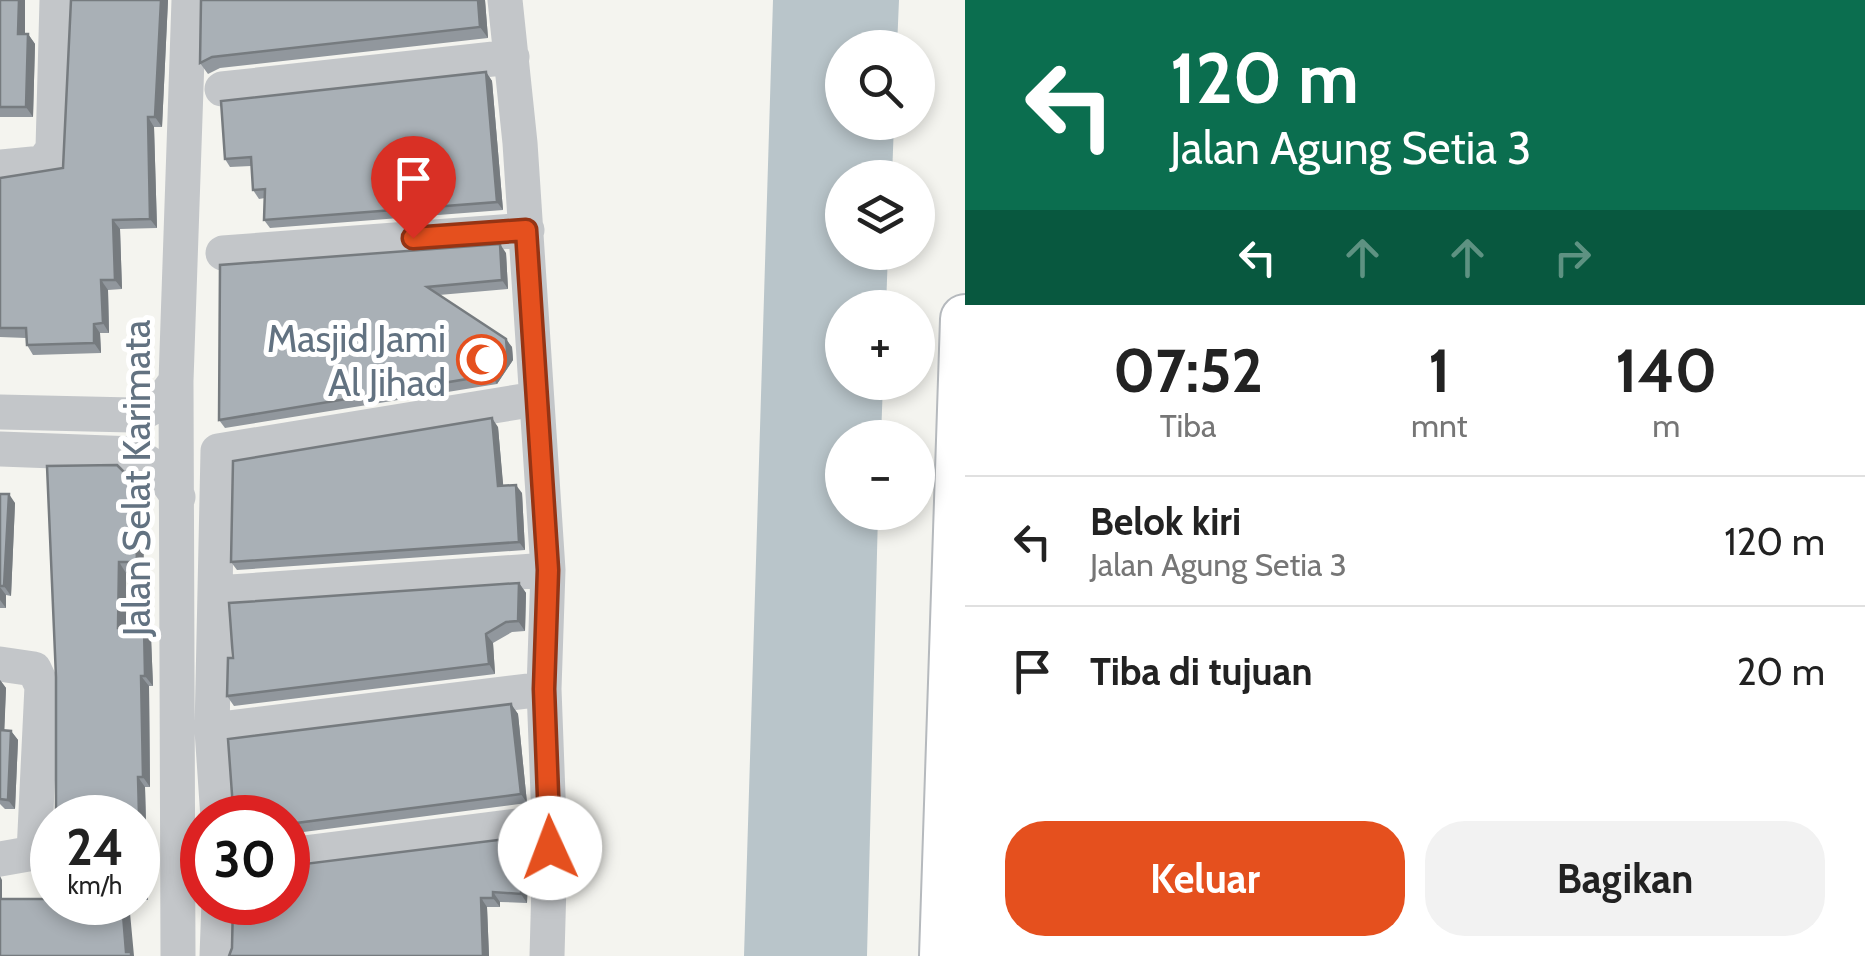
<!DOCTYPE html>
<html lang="id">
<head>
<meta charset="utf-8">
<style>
  :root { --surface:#fff; --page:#f2f2f2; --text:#222; --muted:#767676; --line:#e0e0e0; --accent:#e5501e }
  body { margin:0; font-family:Cabin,sans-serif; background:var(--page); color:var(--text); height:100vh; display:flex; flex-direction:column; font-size:38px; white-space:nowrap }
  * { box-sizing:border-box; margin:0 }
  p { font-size:32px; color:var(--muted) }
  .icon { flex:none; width:55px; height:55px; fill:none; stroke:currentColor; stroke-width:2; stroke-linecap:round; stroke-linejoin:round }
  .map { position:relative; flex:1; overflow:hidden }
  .panel { display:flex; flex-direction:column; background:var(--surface); width:900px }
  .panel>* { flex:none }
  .banner { background:#0b6e4f; color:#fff; overflow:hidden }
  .tools { position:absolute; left:825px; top:30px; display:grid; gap:20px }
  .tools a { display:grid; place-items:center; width:110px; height:110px; border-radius:50%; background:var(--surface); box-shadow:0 5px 15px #0003; font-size:50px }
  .speed { position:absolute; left:30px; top:795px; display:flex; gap:20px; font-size:50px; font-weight:700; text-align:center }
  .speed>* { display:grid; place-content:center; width:130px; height:130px; border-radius:50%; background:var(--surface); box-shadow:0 5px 15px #0003; line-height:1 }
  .speed small { font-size:25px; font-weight:400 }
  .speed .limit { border:15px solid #d22; background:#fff; color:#111 }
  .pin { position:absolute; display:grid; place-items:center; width:85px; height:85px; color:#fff; margin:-102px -42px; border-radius:50% 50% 50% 0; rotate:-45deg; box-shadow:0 0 10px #0007 }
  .pin .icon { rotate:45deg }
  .me { position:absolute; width:110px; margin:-55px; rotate:358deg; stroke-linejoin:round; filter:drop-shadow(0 0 8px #0008) }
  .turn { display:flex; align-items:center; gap:35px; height:210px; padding:0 40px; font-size:45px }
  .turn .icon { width:130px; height:130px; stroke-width:2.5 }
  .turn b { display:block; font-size:70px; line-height:85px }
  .lanes { display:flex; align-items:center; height:95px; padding:0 40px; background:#0003; justify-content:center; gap:50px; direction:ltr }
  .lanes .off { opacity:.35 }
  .eta { display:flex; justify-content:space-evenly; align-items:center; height:170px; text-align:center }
  .eta b { font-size:60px; font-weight:700; line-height:70px }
  .action { display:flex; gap:20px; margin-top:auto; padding:20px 40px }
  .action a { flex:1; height:115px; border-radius:40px; background:var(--accent); color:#fff; font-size:40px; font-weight:700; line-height:115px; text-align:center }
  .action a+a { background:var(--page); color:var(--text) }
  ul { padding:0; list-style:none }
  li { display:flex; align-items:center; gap:30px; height:130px; padding:0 40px; border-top:2px solid var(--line) }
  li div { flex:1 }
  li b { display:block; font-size:38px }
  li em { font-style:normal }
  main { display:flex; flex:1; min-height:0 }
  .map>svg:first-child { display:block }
  .water { fill:#b9c5ca }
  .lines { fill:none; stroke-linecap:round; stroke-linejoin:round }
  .secondary-casing { stroke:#b5b9bd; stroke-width:52 }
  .minor { stroke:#c3c6c9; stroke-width:35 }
  .secondary { stroke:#fff; stroke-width:48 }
  .wall { fill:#91979d }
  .shaded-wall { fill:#767b7f }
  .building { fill:#a9b0b6; stroke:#767b7f; stroke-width:2.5 }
  .route-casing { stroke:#953414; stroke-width:25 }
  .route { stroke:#e5501e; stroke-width:18 }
  .labels { text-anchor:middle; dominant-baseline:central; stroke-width:10; stroke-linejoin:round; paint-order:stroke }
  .poi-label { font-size:38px; fill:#627281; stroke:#fff; text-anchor:end }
  .street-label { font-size:38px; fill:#627281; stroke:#fff }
</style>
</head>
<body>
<main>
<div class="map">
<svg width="965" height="956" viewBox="0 0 965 956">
  <rect width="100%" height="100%" fill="#f4f4ef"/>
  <path class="water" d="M773,0H899L897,47L842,48V122L894,123L892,177L842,178V252L888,253L886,307L842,308V382L883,383L881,437L842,438V512L878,513L867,956H744Z"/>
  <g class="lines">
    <defs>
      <path id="secondary" d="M944,956L965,319"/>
    </defs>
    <use href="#secondary" class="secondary-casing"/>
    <path class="minor" d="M505,0L520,143L548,570L544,689L550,848L547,956
      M222,89L512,57
      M0,167L43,163L53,149L57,0
      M223,253L527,230
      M0,412L132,415C155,411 163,400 176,381
      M0,449L135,454L160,471L178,497
      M216,593L548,570
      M0,664L34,669L42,686L34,853L0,859
      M212,730L544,689
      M218,818L212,730L218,451L536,399
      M288,855L549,822
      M178,956L176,381L189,0
      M217,956L219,902"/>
    <use href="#secondary" class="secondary"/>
  </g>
  <path class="wall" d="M0,0H25V34H28L35,44L33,117H0Z
    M71,0H168L162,127H154L157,228L120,229L122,289L108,290L109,333H100L101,353L33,355L27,345L26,338L0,337V178L63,168Z
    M201,0H485L488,38L220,68L208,74L200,63Z
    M486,72L492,81L503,210L270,228L264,220L265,198L259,199L253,190L251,166L230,167L225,159Z
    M506,253L508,289L439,295L512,347L513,360L497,384L225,428L219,420L220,265Z
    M498,427L503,486L522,493L525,550L237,570L231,562Z
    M142,493L144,572L126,573V627L151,637L153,686H149L150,787H145L148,900H138V818L56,677Z
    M0,494L15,503L11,596L6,595V608H0Z
    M519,583L526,593L525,631L512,632L493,643L495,674L234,706L227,696Z
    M0,680L6,688L4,730L11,731L18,740L15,809H5L0,804Z
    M511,704L518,714L527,803L288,834V818Z
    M529,846L527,903L500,902V907H487L489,956H229L232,948Z"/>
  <path class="shaded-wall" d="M19,0H25V43L18,34Z
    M161,0H168L162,127L155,117Z
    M478,0H485L488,38L480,27Z
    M28,34L35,44L33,117L26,107Z
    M486,72L492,81L503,210L497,202Z
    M148,117L154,127L157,228L150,219Z
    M113,220L120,229L122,289L115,280Z
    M500,244L506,253L508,289L502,280Z
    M101,280L108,290L109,333L103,323Z
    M94,324L100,333L101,353L94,343Z
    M506,339L512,347L513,360L497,384L491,375Z
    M492,418L498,427L504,494L498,486Z
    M135,483L142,493L144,572L137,562Z
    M516,485L522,493L525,550L519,542Z
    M9,494L15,503L11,596L4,586Z
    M119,562L126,573V638L118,628Z
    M519,583L526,593L525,631L518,621Z
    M0,587L6,595V608L0,600Z
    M144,627L151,637L153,686L145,676Z
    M486,634L493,643L495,674L489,664Z
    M141,676L149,686L150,787L143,777Z
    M0,680L6,688L4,740L0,734Z
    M511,704L518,714L527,803L521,794Z
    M11,731L18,740L15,809L8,800Z
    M138,777L145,787L148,900L141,890Z
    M522,837L529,846L527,903L521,894Z
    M0,876L2,880V909L0,906Z
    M493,892L500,902V907L493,898Z
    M481,898L487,907L489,956H483Z
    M122,902H129L134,956H128L126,952Z"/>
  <path class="building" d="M0,0H19L18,34H28L26,107H0Z
    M71,0H161L155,117H148L150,219L113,220L115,280H101L103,323L94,324V343L27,345L26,328H0V178L63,168Z
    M201,0H478L480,27L212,57L200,63Z
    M486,72L497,202L264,220L265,189L253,190L251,157L225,159L221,101Z
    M500,244L502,280L427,287L506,339L507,351L491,375L219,420L220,265Z
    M492,418L498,486L516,485L519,542L231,562L233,461Z
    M117,465L135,483L137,562H119L118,628L144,627L145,676H141L143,777H138L141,890H138V818H56V677L47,466Z
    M0,494H9L4,586H0Z
    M519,583L518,621L506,622L486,634L489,664L227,696L228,658H233L229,603Z
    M511,704L521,794L288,824V818H230L233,808L228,739Z
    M0,730L11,731L8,800L0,799Z
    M522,837L521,894L493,892V898H481L483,956H229L232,948L233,902H288V866Z
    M0,899H52V902H122L126,952H131V956H0Z"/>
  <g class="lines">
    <defs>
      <path id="route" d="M413,238L526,230L548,570L544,689L550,848"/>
    </defs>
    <use href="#route" class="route-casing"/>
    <use href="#route" class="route"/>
  </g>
  <defs>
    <symbol id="mosque-ring" viewBox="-11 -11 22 22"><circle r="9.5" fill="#fff" stroke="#e5501e" stroke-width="1.5"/><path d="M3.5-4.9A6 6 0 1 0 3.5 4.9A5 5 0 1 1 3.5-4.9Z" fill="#e5501e"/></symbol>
  </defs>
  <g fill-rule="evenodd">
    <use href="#mosque-ring" x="454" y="332" width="55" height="55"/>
  </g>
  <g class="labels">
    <g class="poi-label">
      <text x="446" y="338">Masjid Jami<tspan x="446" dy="44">Al Jihad</tspan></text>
    </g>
    <g class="street-label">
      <text transform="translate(136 478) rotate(-90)">Jalan Selat Karimata</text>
    </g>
  </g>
</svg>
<div class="tools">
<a><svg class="icon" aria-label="search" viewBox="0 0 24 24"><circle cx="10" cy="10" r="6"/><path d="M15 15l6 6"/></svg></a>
<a><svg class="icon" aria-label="layers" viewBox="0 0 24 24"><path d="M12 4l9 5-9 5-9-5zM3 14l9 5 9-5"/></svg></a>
<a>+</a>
<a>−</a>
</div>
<div class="speed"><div>24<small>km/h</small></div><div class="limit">30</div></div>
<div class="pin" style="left:413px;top:238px;background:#d93025"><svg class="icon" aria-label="arrive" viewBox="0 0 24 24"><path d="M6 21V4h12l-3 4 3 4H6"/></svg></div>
<svg class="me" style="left:550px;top:848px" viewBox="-20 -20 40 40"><circle r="19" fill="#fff"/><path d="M0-13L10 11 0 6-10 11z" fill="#e5501e"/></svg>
</div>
<section class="panel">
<div class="banner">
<div class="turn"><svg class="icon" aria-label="left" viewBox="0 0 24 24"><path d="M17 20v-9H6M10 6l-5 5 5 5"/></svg><div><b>120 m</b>Jalan Agung Setia 3</div></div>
<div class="lanes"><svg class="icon" aria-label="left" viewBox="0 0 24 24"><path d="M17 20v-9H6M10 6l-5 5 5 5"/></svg><svg class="icon off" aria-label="ahead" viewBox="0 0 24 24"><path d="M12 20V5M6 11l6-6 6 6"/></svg><svg class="icon off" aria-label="ahead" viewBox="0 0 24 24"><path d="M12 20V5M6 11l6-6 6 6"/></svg><svg class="icon off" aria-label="right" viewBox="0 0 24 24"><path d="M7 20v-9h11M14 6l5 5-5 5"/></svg></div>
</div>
<div class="eta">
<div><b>07:52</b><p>Tiba</p></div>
<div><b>1</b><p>mnt</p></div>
<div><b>140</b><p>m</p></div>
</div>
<ul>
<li><svg class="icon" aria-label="left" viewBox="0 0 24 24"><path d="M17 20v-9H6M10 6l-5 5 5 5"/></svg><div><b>Belok kiri</b><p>Jalan Agung Setia 3</p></div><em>120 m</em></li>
<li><svg class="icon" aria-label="arrive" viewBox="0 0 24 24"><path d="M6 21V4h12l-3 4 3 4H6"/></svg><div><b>Tiba di tujuan</b></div><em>20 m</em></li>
</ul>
<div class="action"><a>Keluar</a><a>Bagikan</a></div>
</section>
</main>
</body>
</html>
